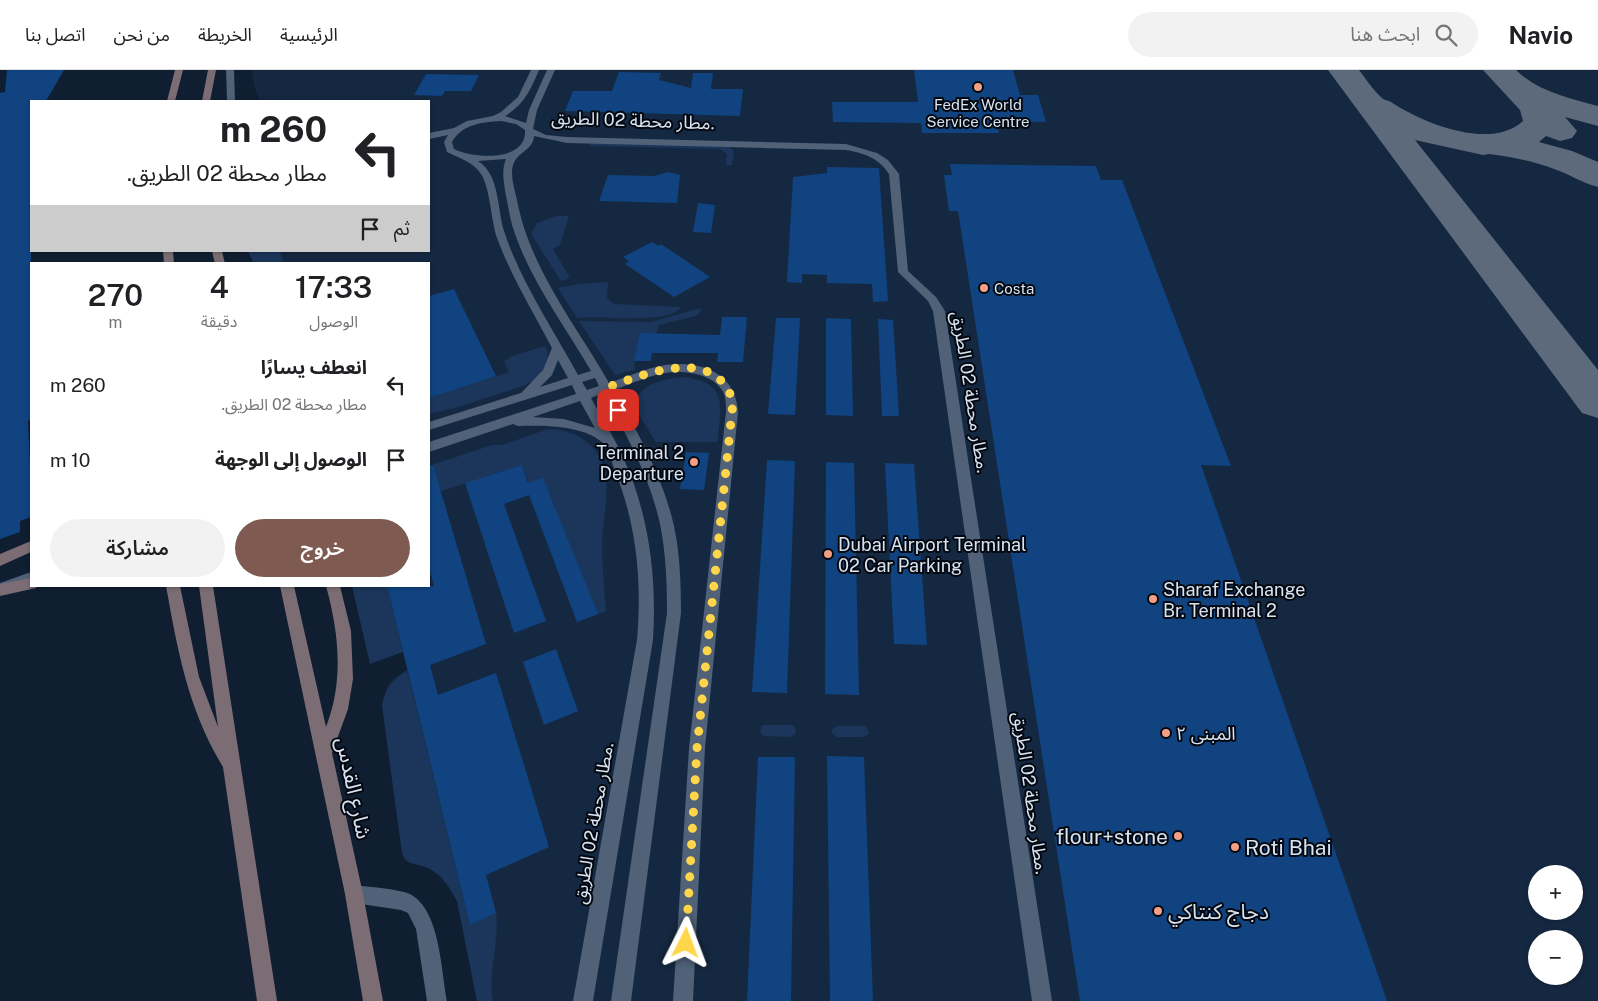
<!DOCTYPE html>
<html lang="ar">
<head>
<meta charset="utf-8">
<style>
  :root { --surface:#fff; --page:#f2f2f2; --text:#202124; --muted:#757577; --line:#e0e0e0; --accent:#7f5a50 }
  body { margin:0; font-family:"Public Sans","Noto Sans Arabic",sans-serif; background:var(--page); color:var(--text); direction:rtl; height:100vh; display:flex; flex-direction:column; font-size:19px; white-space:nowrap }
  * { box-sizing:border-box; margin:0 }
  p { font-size:16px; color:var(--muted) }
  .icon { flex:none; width:28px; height:28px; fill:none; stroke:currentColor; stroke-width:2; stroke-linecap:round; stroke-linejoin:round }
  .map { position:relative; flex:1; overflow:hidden; direction:ltr }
  .details { position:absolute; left:30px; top:192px; width:400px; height:325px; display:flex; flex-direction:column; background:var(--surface); border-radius:0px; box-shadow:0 1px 4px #0004; direction:rtl }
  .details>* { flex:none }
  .hud { position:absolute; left:30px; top:30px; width:400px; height:152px; border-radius:0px; box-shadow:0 1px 4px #0004; direction:rtl; background:#fff; color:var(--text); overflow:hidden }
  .buttons { position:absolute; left:1528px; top:795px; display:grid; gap:10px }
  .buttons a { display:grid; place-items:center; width:55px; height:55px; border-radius:50%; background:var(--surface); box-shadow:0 1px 4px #0004; font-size:25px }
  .pin { position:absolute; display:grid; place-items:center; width:42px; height:42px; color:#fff; margin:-21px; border-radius:10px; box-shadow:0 2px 8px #0006 }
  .me { position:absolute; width:55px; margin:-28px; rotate:3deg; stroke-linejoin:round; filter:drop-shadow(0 0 4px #0008) }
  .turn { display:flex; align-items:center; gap:18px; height:105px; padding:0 20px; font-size:22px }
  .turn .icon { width:65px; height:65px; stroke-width:2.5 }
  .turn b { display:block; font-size:35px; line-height:42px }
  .then { display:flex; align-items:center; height:48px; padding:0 20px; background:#0003; gap:10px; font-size:19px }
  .eta { display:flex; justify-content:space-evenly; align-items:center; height:85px; text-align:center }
  .eta b { font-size:30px; font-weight:600; line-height:35px }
  .action { display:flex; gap:10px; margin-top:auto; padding:10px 20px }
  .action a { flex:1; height:58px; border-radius:30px; background:var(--accent); color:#fff; font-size:20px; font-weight:600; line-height:58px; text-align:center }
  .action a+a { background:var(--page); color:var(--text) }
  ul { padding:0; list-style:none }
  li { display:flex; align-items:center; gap:15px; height:75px; padding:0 20px }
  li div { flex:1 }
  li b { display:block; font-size:19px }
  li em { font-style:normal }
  header { display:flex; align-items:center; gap:30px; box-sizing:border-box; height:70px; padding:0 25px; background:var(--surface); border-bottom:1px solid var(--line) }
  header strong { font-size:24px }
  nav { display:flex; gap:28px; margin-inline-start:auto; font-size:18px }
  .search { width:350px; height:45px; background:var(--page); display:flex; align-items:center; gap:12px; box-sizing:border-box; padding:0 18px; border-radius:28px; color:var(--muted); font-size:19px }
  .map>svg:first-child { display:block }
  .built { fill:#152841; fill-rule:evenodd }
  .green { fill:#1b365a }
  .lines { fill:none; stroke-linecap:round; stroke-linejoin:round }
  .taxiway { fill:#5d6a7b; fill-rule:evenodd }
  .building { fill:#104380 }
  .tertiary { fill:#506178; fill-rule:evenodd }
  .secondary { fill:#7c6d75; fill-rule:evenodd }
  .route { stroke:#ffd54a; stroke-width:9; stroke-dasharray:0 16.2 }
  .poi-dot { fill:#f39f85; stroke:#030810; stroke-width:2 }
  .labels { text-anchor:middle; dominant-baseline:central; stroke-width:4; stroke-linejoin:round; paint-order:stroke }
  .far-poi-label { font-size:15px; fill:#d9e3f0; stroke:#030810 }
  .street-label { font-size:18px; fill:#d9e3f0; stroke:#030810 }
  .poi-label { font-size:18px; fill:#d9e3f0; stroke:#030810; text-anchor:start }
  .near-street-label { font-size:21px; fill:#d9e3f0; stroke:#030810 }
  .near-poi-label { font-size:21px; fill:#d9e3f0; stroke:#030810; text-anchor:start }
</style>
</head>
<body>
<header>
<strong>Navio</strong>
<div class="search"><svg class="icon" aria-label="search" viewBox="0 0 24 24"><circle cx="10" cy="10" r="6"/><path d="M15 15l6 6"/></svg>ابحث هنا</div>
<nav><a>الرئيسية</a><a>الخريطة</a><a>من نحن</a><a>اتصل بنا</a></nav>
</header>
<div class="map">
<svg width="1598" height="931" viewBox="0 0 1598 931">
  <rect width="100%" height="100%" fill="#0f1e31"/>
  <path class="built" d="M252,0H1598V931H477L457,831L450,818L441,807L428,798L410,793L404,790L402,783L382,635L387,617L393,609L407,600L387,516H429V194H284L280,181H429V31H260L254,15ZM1536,804H1574V841H1536ZM1536,869H1574V906H1536Z"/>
  <path class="green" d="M590,72L729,77L734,81L732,95H726L727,84L720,79L589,76Z
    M556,146H569L560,175L553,179L570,208L561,211L531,164L537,153Z
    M248,181H280L284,194H254Z
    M608,212L607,228L614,234L681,237C670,255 598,245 577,248L558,218L579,214Z
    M701,238L700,242L696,246L659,255L656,264L634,291L635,300L615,305L579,251L651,252Z
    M545,276C554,293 540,306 526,315L458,337L429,344V328L509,302L504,291L509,289V287Z
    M682,307C728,311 722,336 717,372H656L637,342L635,332C642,313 664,309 682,307Z
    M548,359C577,359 603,377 606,408C608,428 603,451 602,472C602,495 604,518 606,541L598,544L529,413L522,395L429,425V396L492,375H502Z
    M352,516H387L403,582L370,594Z
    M407,600L470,855L496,843C500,872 487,902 493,931H477L457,831C450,819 442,804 428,798C417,793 407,796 402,783L382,635C385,618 393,610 407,600Z
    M765,655H792L795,657L796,663L791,667L764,666L760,662L762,656Z
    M837,656H864L867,658L869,664L863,667H837L832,663V660Z"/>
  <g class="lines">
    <path class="taxiway" d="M1328,0H1359C1366,9 1373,20 1381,27C1383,30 1387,30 1391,32C1422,53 1491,81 1523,51L1520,40L1483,0H1516C1537,21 1569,28 1598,36V56L1565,47L1577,61L1572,68L1560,71L1546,66L1539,72L1572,81L1598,92V117C1582,113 1569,104 1554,99C1533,91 1512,87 1489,84L1483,85L1415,70L1598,300V348L1582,343Z"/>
  </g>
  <path class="building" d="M7,0H64L46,31H31V350L28,351L30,392L31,391V447L20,451V462L0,469V23L5,22Z
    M914,0H1013L1020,25H1038L1046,52L996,51L999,63H922L921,53L833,52L832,32H918Z
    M619,2L661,3L659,10L691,18L693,3H713L711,19H743L740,46L565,41L573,21H612Z
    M426,4L479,5L471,21H445L442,26L414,25Z
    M950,94L1096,96L1101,110H1122L1231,396L1201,395L1387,931H1080L958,141H949L944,105H952Z
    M827,97L879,98L888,231L873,232L872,214L827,213V205L802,204V213L787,212L793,107L827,103Z
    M668,102L680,105L677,133L599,131L608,105L654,106Z
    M698,133L715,135L711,163L693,162Z
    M652,172L658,176L661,174L710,207L674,227L625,194L629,191L623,187Z
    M454,219L496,306L429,328V226Z
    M722,247H747L743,292H717L718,283H652L651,291H634L640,263L720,265Z
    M776,248H800L795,345L768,344Z
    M826,248L851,249L853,346L826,345Z
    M878,249L893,250L899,346H882Z
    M686,382L709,383L704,420L680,419Z
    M767,390L795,391L787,623L752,622Z
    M826,392L854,393L859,625L825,624Z
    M885,393L914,394L927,575L894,574Z
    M433,395L486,574L430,595L438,625L496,603L549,777L486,805L496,843L470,855L387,516H434L429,498V396Z
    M522,395L528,413L543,408L598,544L577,552L529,425L504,434L546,551L514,563L465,413Z
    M556,579L578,641L544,655L523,592Z
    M827,686L864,687L873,931H830Z
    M758,687H795L791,931H747Z"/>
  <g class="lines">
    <path class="tertiary" d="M226,0H234L235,31H227Z
      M531,0H539C531,19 524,35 505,46L526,53L529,40L547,0H555L537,40L533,59L546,65L567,67L846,74L877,83L888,90L899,104L908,201L936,227L945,241L1052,931H1032L933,241L928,231L898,202L889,104C879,88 864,83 846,80L567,73L534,66C533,83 512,81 512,103C512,112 515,121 517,130C530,199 575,253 609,313C627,307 646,298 665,295C700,290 736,302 738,342L705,678L693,931H673L689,678L726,342C726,334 726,326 722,320C711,303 683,300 665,303C648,306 630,314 614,320C638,363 663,407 674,456C680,484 681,514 681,543L631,931H611L667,543C667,513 666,484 660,454C650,408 627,365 603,323L591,328C601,347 613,365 622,385C649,443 657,506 653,570L593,931H573L637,570C642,512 637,456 615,401C612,393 609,380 603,373C584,355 542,355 518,356L513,354L429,382V372L576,324L572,315L429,360V352L521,323L543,300L552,278C533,242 511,206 497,168C491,151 490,117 481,104C473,92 459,88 447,82L444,72L448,65L429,69V63L454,58L467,51L493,46L501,42L518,27ZM501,51L516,54L525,60C527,92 474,89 454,79L452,72C462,54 483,52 501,51ZM506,89C501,101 504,113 506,126C509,139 510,151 515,164C532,213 565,256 591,301L578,305C554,261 519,208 504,161C497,138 500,105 478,91ZM558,290L568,308L540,317L552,305ZM595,308L599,316L587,320L582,312ZM580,331L595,358L564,349L533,347Z
      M31,502V514L0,525V513Z
      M354,815C370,817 388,818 404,822C440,831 441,900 447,931H427L416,859L408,843L401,840L354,833L348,830L345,824L348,818Z"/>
    <path class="secondary" d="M175,0H183L175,31H167Z
      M208,0H216L210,31H202Z
      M163,181H173L174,194H164Z
      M212,181H222L225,194H215Z
      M31,471V482L0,496V484Z
      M31,508V516H37L36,518L0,526V514Z
      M166,516H180L199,607L218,657L199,516H213L277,931H257L223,697C188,639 178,582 166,516Z
      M280,516H294L326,657C344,611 339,563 326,516H340L351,561L353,609L348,639L332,683L363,824L383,931H363L345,824Z"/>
  </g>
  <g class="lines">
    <path class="route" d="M618,340L606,318C644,304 716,274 733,332L697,678L686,873"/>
  </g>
  <g class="poi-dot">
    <circle cx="978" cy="17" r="5"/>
    <circle cx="984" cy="218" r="5"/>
    <circle cx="694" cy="392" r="5"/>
    <circle cx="828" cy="484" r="5"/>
    <circle cx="1153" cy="529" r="5"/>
    <circle cx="1166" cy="663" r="5"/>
    <circle cx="1178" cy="766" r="5"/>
    <circle cx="1235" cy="777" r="5"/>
    <circle cx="1158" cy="841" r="5"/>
  </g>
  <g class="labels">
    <g class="far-poi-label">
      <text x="978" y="34">FedEx World<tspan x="978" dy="17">Service Centre</tspan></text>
      <text x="994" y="218" text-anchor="start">Costa</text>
    </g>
    <g class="street-label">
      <text transform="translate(633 50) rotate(2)">مطار محطة 02 الطريق.</text>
      <text transform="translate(971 322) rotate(81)">مطار محطة 02 الطريق.</text>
      <text transform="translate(1031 723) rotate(82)">مطار محطة 02 الطريق.</text>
      <text transform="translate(593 753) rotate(-80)">مطار محطة 02 الطريق.</text>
    </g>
    <g class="poi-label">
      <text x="684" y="382" text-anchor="end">Terminal 2<tspan x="684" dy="21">Departure</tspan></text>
      <text x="838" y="474">Dubai Airport Terminal<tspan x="838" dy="21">02 Car Parking</tspan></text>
      <text x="1163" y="519">Sharaf Exchange<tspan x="1163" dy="21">Br. Terminal 2</tspan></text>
      <text x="1176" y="663">المبنى ٢</text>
    </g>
    <g class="near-street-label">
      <text transform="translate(354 718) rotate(78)">شارع القدس</text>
    </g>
    <g class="near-poi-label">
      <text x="1168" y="766" text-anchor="end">flour+stone</text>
      <text x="1245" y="777">Roti Bhai</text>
      <text x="1168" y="841">دجاج كنتاكي</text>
    </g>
  </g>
</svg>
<div class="buttons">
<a>+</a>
<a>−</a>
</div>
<div class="pin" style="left:618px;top:340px;background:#d93025"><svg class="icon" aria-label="arrive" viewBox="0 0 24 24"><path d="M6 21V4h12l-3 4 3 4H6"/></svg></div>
<svg class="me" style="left:686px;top:873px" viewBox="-20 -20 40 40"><path d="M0-17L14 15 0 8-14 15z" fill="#ffd54a" stroke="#fff" stroke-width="4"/></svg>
<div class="hud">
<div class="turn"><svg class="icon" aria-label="left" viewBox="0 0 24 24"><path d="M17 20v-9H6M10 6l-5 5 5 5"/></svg><div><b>260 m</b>مطار محطة 02 الطريق.</div></div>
<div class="then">ثم<svg class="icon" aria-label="arrive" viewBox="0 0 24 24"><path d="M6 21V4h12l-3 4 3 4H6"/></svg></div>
</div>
<section class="details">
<div class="eta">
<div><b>17:33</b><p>الوصول</p></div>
<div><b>4</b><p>دقيقة</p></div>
<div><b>270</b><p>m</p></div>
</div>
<ul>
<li><svg class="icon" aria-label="left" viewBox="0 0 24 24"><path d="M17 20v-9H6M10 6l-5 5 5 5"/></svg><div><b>انعطف يسارًا</b><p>مطار محطة 02 الطريق.</p></div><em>260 m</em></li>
<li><svg class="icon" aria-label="arrive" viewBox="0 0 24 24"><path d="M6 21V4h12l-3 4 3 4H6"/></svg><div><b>الوصول إلى الوجهة</b></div><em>10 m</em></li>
</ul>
<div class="action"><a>خروج</a><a>مشاركة</a></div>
</section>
</div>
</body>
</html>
